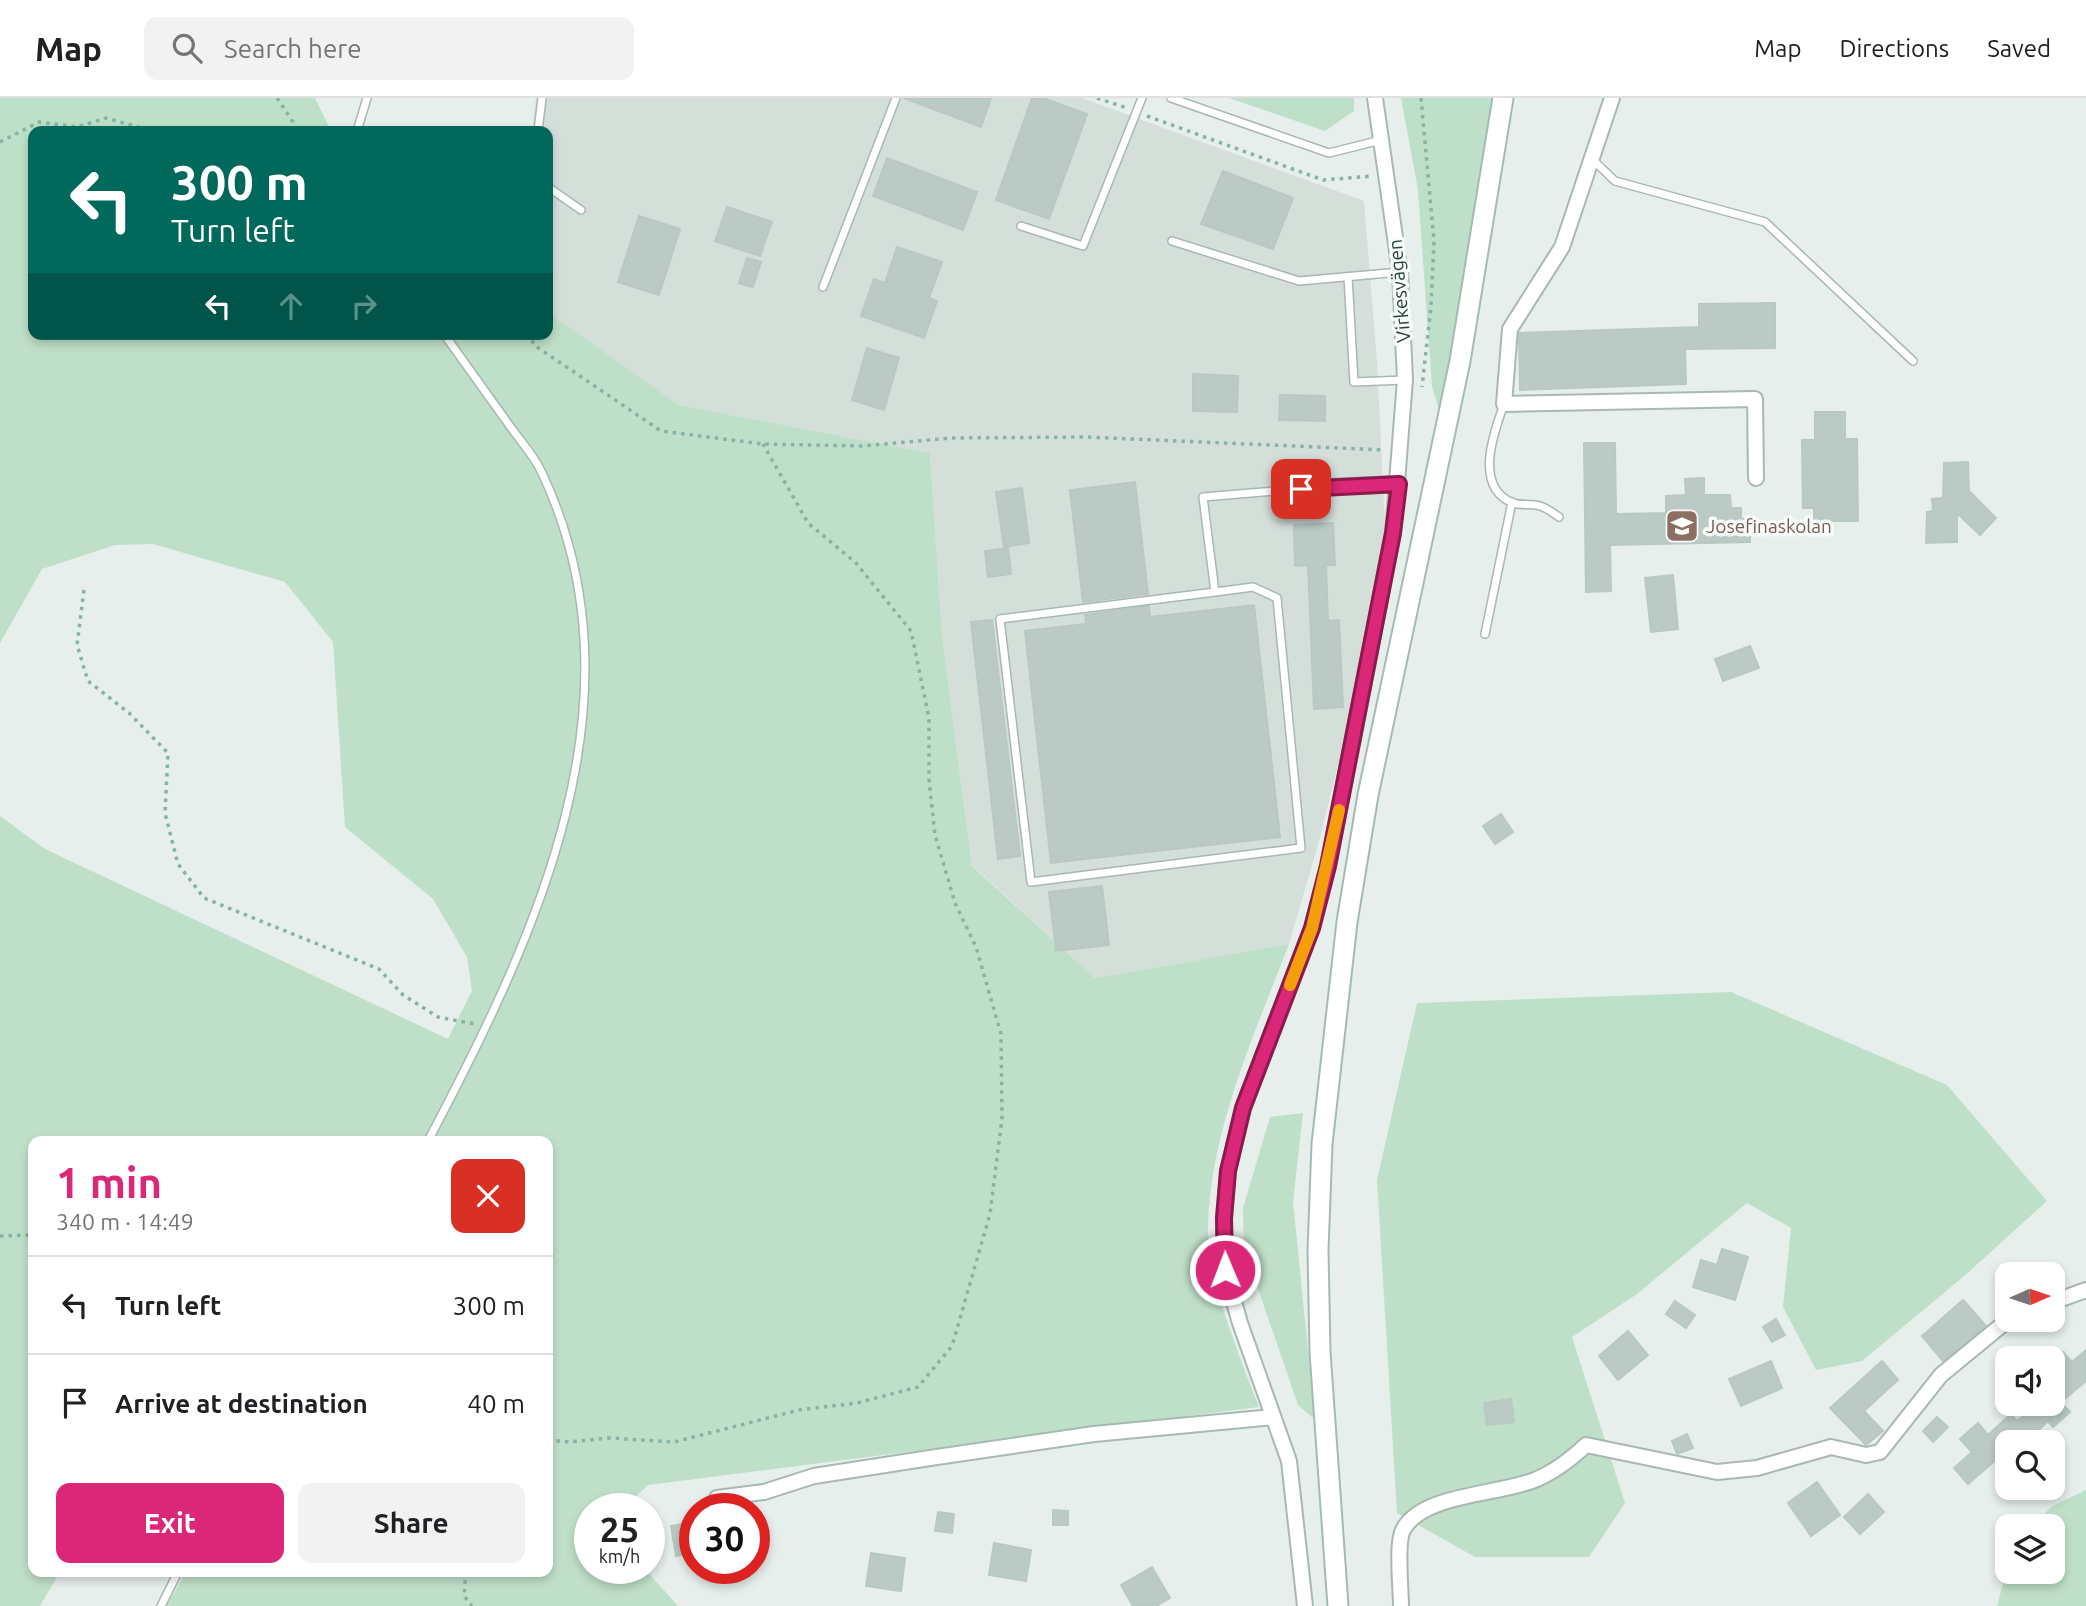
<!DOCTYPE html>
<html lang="en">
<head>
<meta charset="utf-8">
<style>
  :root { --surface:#fff; --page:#f2f2f2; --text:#202124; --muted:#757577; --line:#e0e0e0; --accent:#db2777 }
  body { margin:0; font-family:Ubuntu,sans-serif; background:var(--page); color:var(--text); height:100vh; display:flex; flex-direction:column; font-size:26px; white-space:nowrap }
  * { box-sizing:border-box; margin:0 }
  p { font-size:23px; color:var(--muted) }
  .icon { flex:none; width:38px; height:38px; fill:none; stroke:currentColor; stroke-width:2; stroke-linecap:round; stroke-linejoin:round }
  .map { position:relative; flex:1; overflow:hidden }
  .details { position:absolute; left:28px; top:1038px; width:525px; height:441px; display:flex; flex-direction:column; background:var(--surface); border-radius:14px; box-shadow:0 4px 10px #0003 }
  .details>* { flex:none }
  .guide { position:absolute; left:28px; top:28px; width:525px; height:214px; border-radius:14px; box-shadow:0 4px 10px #0003; background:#00695c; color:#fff; overflow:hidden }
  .needle { width:46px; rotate:87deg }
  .controls { position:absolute; left:1995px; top:1164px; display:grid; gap:14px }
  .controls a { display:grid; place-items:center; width:70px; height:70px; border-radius:14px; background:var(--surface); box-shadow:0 4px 10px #0003; font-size:35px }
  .speed { position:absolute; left:574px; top:1395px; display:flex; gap:14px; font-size:35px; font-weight:700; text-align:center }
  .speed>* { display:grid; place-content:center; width:91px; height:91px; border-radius:50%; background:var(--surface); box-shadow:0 4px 10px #0003; line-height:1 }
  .speed small { font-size:18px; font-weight:400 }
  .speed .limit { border:10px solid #d22; background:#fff; color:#111 }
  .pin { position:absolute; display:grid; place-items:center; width:60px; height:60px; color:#fff; margin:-30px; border-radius:14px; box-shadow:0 4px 10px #0006 }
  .me { position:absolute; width:77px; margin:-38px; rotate:359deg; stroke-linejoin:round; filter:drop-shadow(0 0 5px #0008) }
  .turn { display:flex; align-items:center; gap:24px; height:147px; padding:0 28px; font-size:32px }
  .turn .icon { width:91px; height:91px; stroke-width:2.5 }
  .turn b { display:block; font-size:49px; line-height:60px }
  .lanes { display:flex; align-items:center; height:66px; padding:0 28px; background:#0003; justify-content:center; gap:35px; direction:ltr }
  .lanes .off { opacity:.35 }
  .round { display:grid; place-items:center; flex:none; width:74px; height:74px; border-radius:14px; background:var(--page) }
  .head { display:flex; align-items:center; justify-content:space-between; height:119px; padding:0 28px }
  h1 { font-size:42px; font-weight:700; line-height:52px; color:var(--accent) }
  .cta { display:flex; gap:14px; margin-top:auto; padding:14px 28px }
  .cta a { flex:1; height:80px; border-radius:14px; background:var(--accent); color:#fff; font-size:28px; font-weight:700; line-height:80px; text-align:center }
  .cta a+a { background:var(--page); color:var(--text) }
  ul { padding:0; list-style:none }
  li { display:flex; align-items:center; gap:21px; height:98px; padding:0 28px; border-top:2px solid var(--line) }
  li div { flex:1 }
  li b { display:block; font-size:26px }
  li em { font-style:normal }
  header { display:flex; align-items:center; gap:42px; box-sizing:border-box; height:98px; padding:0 35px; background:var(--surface); border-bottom:2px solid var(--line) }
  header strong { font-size:33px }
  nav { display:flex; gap:38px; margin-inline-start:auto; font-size:24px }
  .search { width:490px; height:63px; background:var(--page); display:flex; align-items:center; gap:18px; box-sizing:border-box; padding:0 24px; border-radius:14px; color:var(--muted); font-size:26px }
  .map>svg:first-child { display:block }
  .built { fill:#d4dfda }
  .green { fill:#bfe0c8 }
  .building { fill:#bbcac4; stroke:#b8c9c2; stroke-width:2 }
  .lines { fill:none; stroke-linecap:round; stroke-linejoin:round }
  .service-casing { stroke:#a8b8b2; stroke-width:10 }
  .minor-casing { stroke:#a8b8b2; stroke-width:18 }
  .secondary-casing { stroke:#a4bbb3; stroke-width:23 }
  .path { stroke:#86b3a5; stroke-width:3.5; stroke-dasharray:3.5 5; stroke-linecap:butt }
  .service { stroke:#fff; stroke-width:7 }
  .minor { stroke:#fff; stroke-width:14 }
  .secondary { stroke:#fff; stroke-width:19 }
  .route-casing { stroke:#8e194d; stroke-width:18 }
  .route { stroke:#db2777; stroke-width:12 }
  .slow { stroke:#f59e0b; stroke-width:12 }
  .labels { text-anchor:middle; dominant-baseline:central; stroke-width:7; stroke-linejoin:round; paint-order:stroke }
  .street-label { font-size:19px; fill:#24423a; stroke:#f7fbf9 }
  .education-label { font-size:19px; fill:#785e54; stroke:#f7fbf9; text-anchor:start }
</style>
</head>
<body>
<header>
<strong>Map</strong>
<div class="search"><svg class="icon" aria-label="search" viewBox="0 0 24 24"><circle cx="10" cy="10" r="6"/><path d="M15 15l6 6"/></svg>Search here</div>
<nav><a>Map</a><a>Directions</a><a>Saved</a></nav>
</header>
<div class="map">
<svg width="2086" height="1508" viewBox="0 0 2086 1508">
  <rect width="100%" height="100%" fill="#e6efeb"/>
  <path class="built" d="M536,0H1082L1364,103L1377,264L1385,428L1351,613L1320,740L1289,846L1095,880L972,767L942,537L930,355L679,307L548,214V33H532Z"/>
  <path class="green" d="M0,0H315L331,33H33V236H548V214L679,307L930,355L942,537L972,768L1095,880L1289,846C1251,946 1200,1053 1209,1163C1210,1175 1216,1187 1219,1199C1231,1236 1244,1272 1259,1309L648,1387L624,1410H590V1470H644L678,1508H166L186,1474H548V1043H33V1474H60L40,1508H0V718L45,751L448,941L472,893L467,859L433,801L345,729L333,544L285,484L153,446L115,447L42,471L0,545Z
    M1229,0H1354V13L1325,33Z
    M1401,0H1492L1441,318L1432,289L1418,92Z
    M1731,894L1947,987L2047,1103L1962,1180L1862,1263L1816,1272L1783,1209L1791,1130L1747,1105L1637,1196L1572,1239L1625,1405L1589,1459H1475L1397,1415L1377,1082L1417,905Z
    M1303,1015L1293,1103L1315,1322L1298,1307L1244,1150L1243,1110L1270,1019Z
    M2086,1392V1508H1997L2007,1471L2053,1474V1428H2033L2051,1409Z"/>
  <path class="building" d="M904,0H991L981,29Z
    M1032,0H1043L1087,16L1049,121L996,102Z
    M887,60L977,94L963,132L873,98Z
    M1223,73L1293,100L1273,151L1201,126Z
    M727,109L772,124L760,158L715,143Z
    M639,118L680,131L659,197L618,184Z
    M897,149L942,164L929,200L937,203L924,240L861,218L874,181L885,185Z
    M747,160L761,164L753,189L739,185Z
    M1775,205V250L1685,251L1686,286L1520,292L1519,235L1699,229V206Z
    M867,250L899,260L884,312L852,302Z
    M1193,276L1238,278L1237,314L1193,313Z
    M1280,297L1325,298V323L1279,322Z
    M1815,314H1845V341H1857L1858,423H1814V410H1803L1802,342H1815Z
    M1584,345H1615L1616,416L1666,415V398L1686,397L1685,381L1704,380V397H1730L1731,410H1741V421H1750V444L1610,447L1611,493L1586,494Z
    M1968,364L1969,393L1996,420L1980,437L1957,415V444L1926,445L1927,414L1933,413L1932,401L1943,400L1944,365Z
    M1135,384L1148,496L1083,504L1070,392Z
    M1022,390L1029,445L1004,449L996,394Z
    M1333,425L1335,467H1326L1328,523L1339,522L1343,609L1314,611L1308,467L1295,468L1294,427Z
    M1008,450L1011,476L988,479L985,453Z
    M1673,477L1678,531L1651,534L1645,480Z
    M1254,507L1280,739L1051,765L1025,533L1086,526L1085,517L1149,508L1150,519Z
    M992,522L1020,758L998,761L971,524Z
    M1750,548L1759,570L1723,583L1715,561Z
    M1501,716L1513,734L1495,746L1483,728Z
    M1102,788L1109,847L1056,853L1049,794Z
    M1722,1151L1748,1159L1735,1202L1693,1189L1701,1162L1717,1167Z
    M1963,1202L1986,1228L1943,1263L1922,1238Z
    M1675,1203L1695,1217L1686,1230L1666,1216Z
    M1776,1221L1785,1237L1772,1244L1763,1229Z
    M1628,1233L1648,1257L1618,1282L1599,1258Z
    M2086,1252V1283L2061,1304L2070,1314L2053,1329L2048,1323L2026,1344H2007V1352L1968,1386L1954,1370L1972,1354L1960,1341L1978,1325L1988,1337L2011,1316L2017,1323L2038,1306H2053V1263L2063,1254L2072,1264Z
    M1771,1263L1782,1290L1741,1308L1729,1281Z
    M1882,1263L1898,1282L1864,1313L1883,1333L1866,1347L1830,1310Z
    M1511,1301L1514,1324L1487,1327L1484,1305Z
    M1937,1319L1948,1329L1933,1344L1923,1333Z
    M1687,1336L1693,1350L1677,1356L1672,1343Z
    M1817,1384L1840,1417L1811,1438L1788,1405Z
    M1868,1396L1884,1414L1860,1436L1844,1419Z
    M1053,1412L1068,1413V1427H1053Z
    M938,1414L954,1416L952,1435L935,1433Z
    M695,1424V1454L676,1458L671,1428Z
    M994,1445L1031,1452L1026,1483L989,1477Z
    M871,1455L905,1460L901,1493L866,1488Z
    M1152,1469L1170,1500L1156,1508H1133L1121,1487Z"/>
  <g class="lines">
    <defs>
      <path id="service" d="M1171,0L1329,55L1381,42
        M357,33L367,0
        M538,33L542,0
        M1592,61L1615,83L1765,124L1913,263
        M548,89L581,112
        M1021,128L1083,148L1142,0
        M1172,143L1299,183L1400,174
        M1348,179L1354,284L1405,282
        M823,189L896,0
        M1504,306C1494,334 1473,389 1513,405C1521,408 1532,405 1540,408C1547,410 1553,415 1559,419
        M1215,494L1253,489L1277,500L1301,750L1031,784L1000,521L1215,494L1203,399L1325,389
        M1485,536L1512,404
        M428,1043C535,840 649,602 542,375C535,359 522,345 512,331C490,300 467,268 444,236
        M161,1508L178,1474"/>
      <path id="minor" d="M1612,0L1562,149L1510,231L1504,306L1755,301L1756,380
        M1325,389L1399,386
        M2053,1204L2086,1192
        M717,1400L764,1394L814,1378L930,1360L1094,1336L1273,1319
        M1305,1508L1289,1363L1240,1225L1225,1172L1224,1120L1228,1073L1243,1010L1312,830L1328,768L1393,435L1405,282L1400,174L1375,0
        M1401,1508C1401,1491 1396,1445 1403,1432C1422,1395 1502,1397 1537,1381C1556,1373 1571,1361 1586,1347L1717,1374L1757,1370L1831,1349L1866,1357L1880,1354L1941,1277L2008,1222"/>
      <path id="secondary" d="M1338,1508L1320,1254L1318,1152L1322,1046L1347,824L1368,697L1460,263L1503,0"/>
    </defs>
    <use href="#service" class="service-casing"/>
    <use href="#minor" class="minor-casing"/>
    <use href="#secondary" class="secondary-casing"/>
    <path class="path" d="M277,0L293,24L295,33
      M1097,0L1127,10
      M1421,0L1434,143L1431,208L1422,289
      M1147,18L1323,82L1373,78
      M0,44L39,24L77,29L106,20L152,33
      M526,236L537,249L661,333L763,346L862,348L951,340L1086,339L1385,352
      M84,492L77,547L88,583L129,615L168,655L165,715L178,766L204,800L379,871L403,897L438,919L475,926
      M0,1138L33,1137
      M548,1342L569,1344L610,1340L674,1344L799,1312L857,1305L918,1289L952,1248L990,1116L1002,1020L1001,936L976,849L955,805L935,737L929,682V620L911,533L856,465L808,425L763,346
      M33,1399L30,1416L33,1419
      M466,1474L464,1498L472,1508"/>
    <use href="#service" class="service"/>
    <use href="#minor" class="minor"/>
    <use href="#secondary" class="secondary"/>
  </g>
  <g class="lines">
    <defs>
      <path id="route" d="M1225,1172L1224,1120L1228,1073L1243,1010L1312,830L1328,768L1393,435L1399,386L1301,391"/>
    </defs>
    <use href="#route" class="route-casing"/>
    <use href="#route" class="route"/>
    <path class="slow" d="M1290,887L1312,830L1339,712"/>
  </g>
  <defs>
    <symbol id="school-square" viewBox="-11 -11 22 22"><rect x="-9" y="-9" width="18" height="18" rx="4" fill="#8d6e63" stroke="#f7fbf9"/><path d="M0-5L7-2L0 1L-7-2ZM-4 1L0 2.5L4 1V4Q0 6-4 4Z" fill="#fff"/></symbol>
  </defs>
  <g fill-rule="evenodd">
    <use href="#school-square" x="1663" y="409" width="38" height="38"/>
  </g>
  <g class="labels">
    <g class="street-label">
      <text transform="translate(1399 193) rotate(-95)">Virkesvägen</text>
    </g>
    <g class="education-label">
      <text x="1706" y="428">Josefinaskolan</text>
    </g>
  </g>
</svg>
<div class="controls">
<a><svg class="needle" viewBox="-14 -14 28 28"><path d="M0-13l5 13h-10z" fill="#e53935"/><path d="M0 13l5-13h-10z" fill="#757577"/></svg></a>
<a><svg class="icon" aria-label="sound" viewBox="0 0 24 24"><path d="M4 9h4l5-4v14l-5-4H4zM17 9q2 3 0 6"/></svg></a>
<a><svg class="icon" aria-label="search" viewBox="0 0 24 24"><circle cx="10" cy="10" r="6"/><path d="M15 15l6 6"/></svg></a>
<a><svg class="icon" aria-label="layers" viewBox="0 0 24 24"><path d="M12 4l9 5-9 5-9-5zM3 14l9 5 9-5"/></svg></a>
</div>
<div class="speed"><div>25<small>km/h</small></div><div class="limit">30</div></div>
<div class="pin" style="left:1301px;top:391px;background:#d93025"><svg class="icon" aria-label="arrive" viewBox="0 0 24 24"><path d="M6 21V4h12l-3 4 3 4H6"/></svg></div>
<svg class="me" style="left:1225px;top:1172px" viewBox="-20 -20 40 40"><circle r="17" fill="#db2777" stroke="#fff" stroke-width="3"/><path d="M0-11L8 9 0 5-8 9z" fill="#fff"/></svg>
<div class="guide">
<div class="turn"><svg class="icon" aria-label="left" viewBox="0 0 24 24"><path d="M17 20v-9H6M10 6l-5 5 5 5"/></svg><div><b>300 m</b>Turn left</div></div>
<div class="lanes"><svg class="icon" aria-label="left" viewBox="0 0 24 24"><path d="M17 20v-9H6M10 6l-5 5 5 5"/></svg><svg class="icon off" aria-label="ahead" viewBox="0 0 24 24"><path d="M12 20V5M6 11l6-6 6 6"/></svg><svg class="icon off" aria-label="right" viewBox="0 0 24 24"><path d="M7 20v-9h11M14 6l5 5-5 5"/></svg></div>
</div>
<section class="details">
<div class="head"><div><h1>1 min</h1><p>340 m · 14:49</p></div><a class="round" style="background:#d93025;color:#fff"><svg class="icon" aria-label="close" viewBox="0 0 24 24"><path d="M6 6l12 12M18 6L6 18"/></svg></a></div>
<ul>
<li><svg class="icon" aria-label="left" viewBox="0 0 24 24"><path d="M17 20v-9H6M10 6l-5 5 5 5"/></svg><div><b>Turn left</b></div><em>300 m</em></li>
<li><svg class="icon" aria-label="arrive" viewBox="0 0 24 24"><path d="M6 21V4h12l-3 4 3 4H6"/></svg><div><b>Arrive at destination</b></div><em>40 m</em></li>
</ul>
<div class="cta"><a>Exit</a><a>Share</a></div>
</section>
</div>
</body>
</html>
